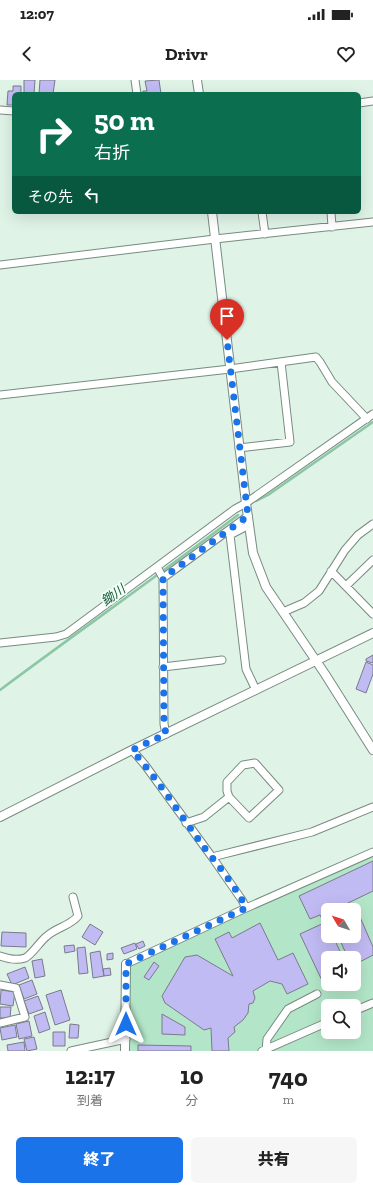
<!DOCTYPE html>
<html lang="ja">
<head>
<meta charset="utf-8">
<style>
  :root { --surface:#fff; --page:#f6f6f6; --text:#222; --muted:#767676; --accent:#1a73e8 }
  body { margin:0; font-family:"Zilla Slab","Noto Sans JP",serif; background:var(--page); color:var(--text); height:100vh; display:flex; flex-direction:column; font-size:15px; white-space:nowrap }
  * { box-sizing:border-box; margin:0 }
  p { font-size:13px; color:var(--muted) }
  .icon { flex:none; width:22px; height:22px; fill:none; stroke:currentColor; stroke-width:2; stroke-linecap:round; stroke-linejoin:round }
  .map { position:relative; height:971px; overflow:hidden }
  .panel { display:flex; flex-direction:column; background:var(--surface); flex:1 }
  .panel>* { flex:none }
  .banner { position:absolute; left:12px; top:12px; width:349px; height:122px; border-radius:6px; box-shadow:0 4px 16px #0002; background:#0b6e4f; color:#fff; overflow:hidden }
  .needle { width:26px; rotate:309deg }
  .buttons { position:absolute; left:321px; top:823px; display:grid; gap:8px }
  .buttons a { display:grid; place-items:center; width:40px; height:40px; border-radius:6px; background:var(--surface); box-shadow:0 4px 16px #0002; font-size:20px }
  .pin { position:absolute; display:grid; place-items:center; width:34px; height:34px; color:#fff; margin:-41px -17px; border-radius:50% 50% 50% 0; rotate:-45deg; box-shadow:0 0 4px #0007 }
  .pin .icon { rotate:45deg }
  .me { position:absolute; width:44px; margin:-22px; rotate:0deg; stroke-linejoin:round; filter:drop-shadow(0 0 3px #0008) }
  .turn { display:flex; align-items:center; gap:14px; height:84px; padding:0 16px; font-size:18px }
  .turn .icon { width:52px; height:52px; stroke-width:2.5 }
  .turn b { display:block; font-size:28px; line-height:34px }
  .then { display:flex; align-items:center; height:38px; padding:0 16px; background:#0003; gap:8px; font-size:15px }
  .eta { display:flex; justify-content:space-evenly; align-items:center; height:68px; text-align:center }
  .eta b { font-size:24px; font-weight:800; line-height:28px }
  .button { display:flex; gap:8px; margin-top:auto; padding:8px 16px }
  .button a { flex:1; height:46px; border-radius:6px; background:var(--accent); color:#fff; font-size:16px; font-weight:800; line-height:46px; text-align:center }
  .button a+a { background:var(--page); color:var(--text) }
  .status { display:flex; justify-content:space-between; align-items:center; height:28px; padding:0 20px; background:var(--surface); direction:ltr }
  .status svg { height:11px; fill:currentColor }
  header { display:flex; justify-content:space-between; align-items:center; height:52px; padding:0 16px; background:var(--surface); font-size:18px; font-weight:800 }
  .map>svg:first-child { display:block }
  .green { fill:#b3e6c8; fill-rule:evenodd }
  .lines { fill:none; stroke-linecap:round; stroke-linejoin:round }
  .stream { stroke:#8cc7a5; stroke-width:2.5 }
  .building { fill:#c1bbf3; stroke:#7b7a8c }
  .minor-casing { stroke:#798b80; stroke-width:9 }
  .tertiary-casing { stroke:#798b80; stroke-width:10 }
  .minor { stroke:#fff; stroke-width:7 }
  .tertiary { stroke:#fff; stroke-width:8 }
  .route { stroke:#1a73e8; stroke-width:7; stroke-dasharray:0 12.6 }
  .labels { text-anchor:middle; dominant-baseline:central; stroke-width:3.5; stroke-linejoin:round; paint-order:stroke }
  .water-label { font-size:13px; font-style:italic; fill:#125939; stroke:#f2fef6 }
</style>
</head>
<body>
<div class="status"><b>12:07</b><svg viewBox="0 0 49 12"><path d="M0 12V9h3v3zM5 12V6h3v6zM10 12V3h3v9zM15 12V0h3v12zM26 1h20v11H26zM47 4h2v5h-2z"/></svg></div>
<header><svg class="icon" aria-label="back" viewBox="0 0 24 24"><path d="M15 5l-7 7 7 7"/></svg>Drivr<svg class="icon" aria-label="heart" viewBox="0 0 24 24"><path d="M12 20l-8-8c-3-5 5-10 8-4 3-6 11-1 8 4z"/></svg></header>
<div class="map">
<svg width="373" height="971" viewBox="0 0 373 971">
  <rect width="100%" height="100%" fill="#dff3e7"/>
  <path class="green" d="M373,768V971H126V884ZM328,830H354V856H328ZM328,878H354V904H328ZM328,926H354V952H328Z"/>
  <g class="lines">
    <path class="stream" d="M256,421L268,415L373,342
      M0,610C79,551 159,495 238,435"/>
  </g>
  <path class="building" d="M24,0H35L34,14H24Z
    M40,0H55L53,14H39Z
    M159,0L161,14H143V11H147L145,1Z
    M13,6H21V14H14V25H7L8,11H13Z
    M373,575V583L366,581V579Z
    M366,582L373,585V594L366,613L356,609Z
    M373,781V811L346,824L349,830H328V856H333L343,878H328V904H338L326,909L300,854L324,843L320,835L310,839L299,816Z
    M360,837L373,867V875L354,885V878H348L338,856H354V839Z
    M260,843L278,880L293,873L308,904L287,914L282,904L270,901L253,911L255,918L253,923L249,924L248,933L243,940L234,947L235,952L228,958L229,971H212L211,948L204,950L165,923L162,916L185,877L197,875L233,896L215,859L229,852L232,858Z
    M90,844L103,852L95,865L82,857Z
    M2,852L26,853V867L1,866Z
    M143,861L145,866L139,869L136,864Z
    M135,863L137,869L124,874L121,868Z
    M74,865L75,871L65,873L64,866Z
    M85,867L88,893L79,894L77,868Z
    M100,871L104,896L93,898L90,873Z
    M113,873V879L107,880V874Z
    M42,879L45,896L35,898L32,881Z
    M154,882L159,886L149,900L144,897Z
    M25,887L29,898L12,905L7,894Z
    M110,888L111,895L104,896L103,889Z
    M32,900L37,914L24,919L19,905Z
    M1,910L15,912L13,926L0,924Z
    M61,910L70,940L55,945L46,915Z
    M38,916L43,929L29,934L24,921Z
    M0,927H11L10,938H0Z
    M45,932L50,949L39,953L34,936Z
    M162,934L185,947V955L162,954Z
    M29,941L32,956L19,959L16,944Z
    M70,944L79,945L78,958H69Z
    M15,945L17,957L2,960L0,948Z
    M53,952H65V966H53Z
    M34,957L37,969L27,971L24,959Z
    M24,962L25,971H8L7,965Z
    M138,965L191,966V971H138Z"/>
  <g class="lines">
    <defs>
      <path id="minor" d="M135,0L137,14
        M359,23L373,21
        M0,30L14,31
        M262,132L265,154
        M331,132L332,147
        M0,185L215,159L373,142
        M0,315L230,289L316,277L320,282L332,302L367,339
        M239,368L290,362L281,282
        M249,445L230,455L246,589L256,610
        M157,487L163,498L248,436
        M331,491L373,534
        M163,498L164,644L166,654
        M346,506L373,480
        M283,532L304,523L319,511L345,470L358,455L373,444
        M0,563L56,557L66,554L235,429L246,423L373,334
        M163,587L222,580
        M132,670L145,685L212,777
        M186,743L204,737L229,717L249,738L279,710L255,683L243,685L227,702V711L229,717
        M246,828L242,820L212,777L312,752L373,727
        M0,876C8,879 16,881 25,878C32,875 40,861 47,856C57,847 70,846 78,836L73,817
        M126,884L246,828L373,772
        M0,905L16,908L25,937L0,943
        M354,931L373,923
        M71,971L126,959
        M262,971L328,942
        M266,971L267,959L288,929L317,914"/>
      <path id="tertiary" d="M197,0L199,14
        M212,132L246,423L253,473L266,507L325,594L373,670
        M0,737L132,670L373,553
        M125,971L126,884"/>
    </defs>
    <use href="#minor" class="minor-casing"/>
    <use href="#tertiary" class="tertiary-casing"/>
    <use href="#minor" class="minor"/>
    <use href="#tertiary" class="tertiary"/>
  </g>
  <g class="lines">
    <path class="route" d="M126,944V884L246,828C237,808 217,784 203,766C180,734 158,700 132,670L166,654L164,644L163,498L248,436L227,260"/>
  </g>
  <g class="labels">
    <g class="water-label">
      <text transform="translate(113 515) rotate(-36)">鋤川</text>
    </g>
  </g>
</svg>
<div class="buttons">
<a><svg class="needle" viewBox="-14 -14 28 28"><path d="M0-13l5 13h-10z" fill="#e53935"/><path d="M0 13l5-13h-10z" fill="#767676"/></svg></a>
<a><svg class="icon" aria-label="sound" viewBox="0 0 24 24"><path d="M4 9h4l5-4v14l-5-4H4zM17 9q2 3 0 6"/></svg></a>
<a><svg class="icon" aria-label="search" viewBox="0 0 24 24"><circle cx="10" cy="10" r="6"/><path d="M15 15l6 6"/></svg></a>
</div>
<div class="pin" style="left:227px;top:260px;background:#d93025"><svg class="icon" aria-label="arrive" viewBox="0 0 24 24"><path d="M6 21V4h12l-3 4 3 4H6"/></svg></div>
<svg class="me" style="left:126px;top:944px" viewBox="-20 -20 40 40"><path d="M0-17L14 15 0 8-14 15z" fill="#1a73e8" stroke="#fff" stroke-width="4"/></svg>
<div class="banner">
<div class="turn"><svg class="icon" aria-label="right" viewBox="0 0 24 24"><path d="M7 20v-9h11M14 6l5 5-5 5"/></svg><div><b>50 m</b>右折</div></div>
<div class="then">その先<svg class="icon" aria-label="left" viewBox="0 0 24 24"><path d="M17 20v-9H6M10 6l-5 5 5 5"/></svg></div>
</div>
</div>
<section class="panel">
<div class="eta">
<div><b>12:17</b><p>到着</p></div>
<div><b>10</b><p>分</p></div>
<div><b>740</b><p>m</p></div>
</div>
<div class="button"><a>終了</a><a>共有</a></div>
</section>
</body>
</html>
